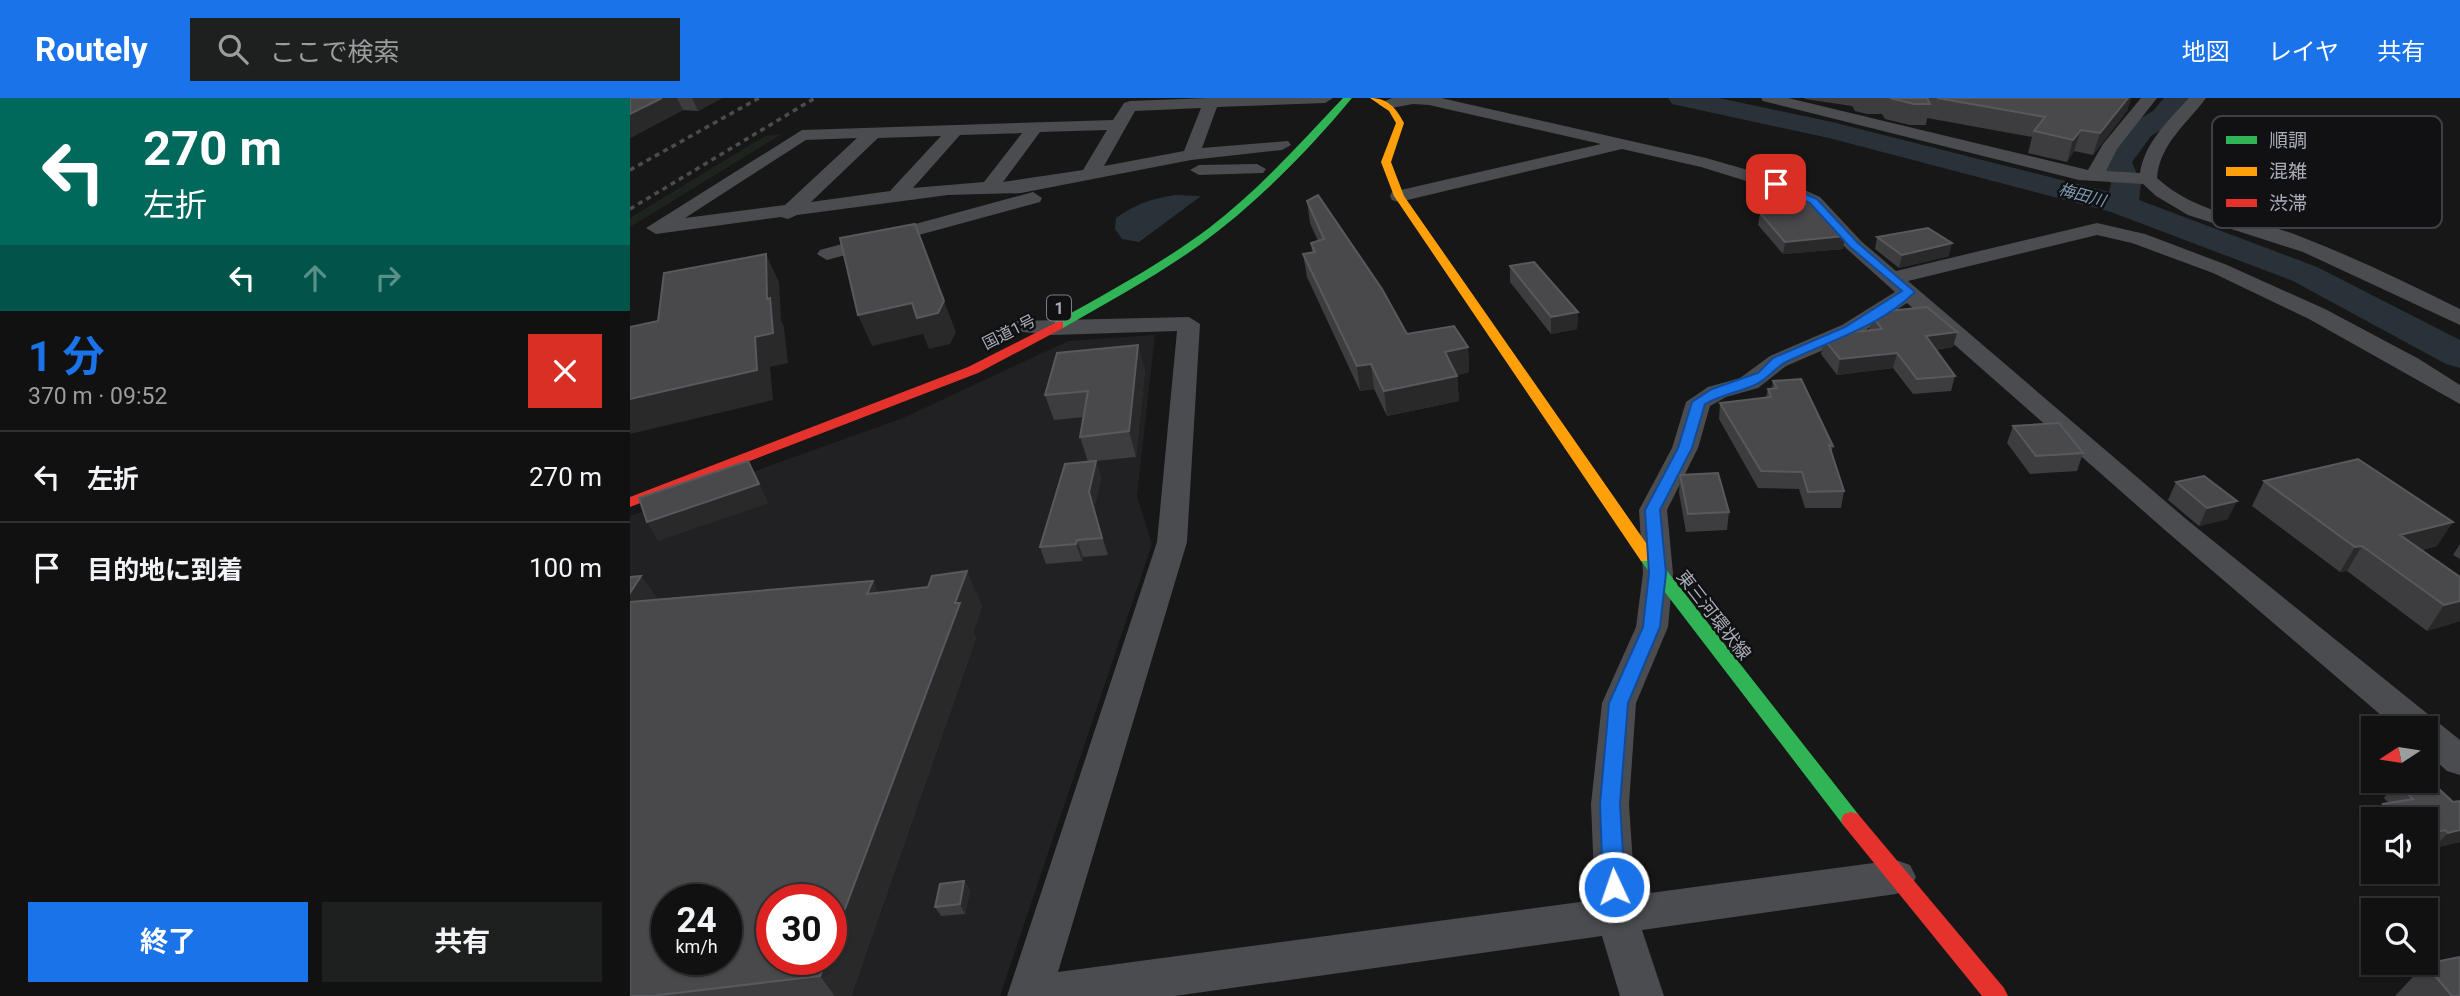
<!DOCTYPE html>
<html lang="ja">
<head>
<meta charset="utf-8">
<style>
  :root { --surface:#111; --page:#1e1f1f; --text:#f1f3f6; --muted:#9c9d9f; --line:#303131; --accent:#1a73e8 }
  body { margin:0; font-family:Roboto,"Noto Sans JP",sans-serif; background:var(--page); color:var(--text); height:100vh; display:flex; flex-direction:column; font-size:26px; white-space:nowrap }
  * { box-sizing:border-box; margin:0 }
  p { font-size:23px; color:var(--muted) }
  .icon { flex:none; width:38px; height:38px; fill:none; stroke:currentColor; stroke-width:2; stroke-linecap:round; stroke-linejoin:round }
  .map { position:relative; flex:1; overflow:hidden }
  .details { display:flex; flex-direction:column; background:var(--surface); width:630px }
  .details>* { flex:none }
  .top-card { background:#00695c; color:#fff; overflow:hidden }
  .needle { width:46px; rotate:258deg }
  .controls { position:absolute; left:1731px; top:618px; display:grid; gap:14px }
  .controls a { display:grid; place-items:center; width:77px; height:77px; border-radius:0px; background:var(--surface); box-shadow:0 2px 5px #0004,0 0 0 2px var(--line); font-size:35px }
  .speed { position:absolute; left:21px; top:786px; display:flex; gap:14px; font-size:35px; font-weight:700; text-align:center }
  .speed>* { display:grid; place-content:center; width:91px; height:91px; border-radius:50%; background:var(--surface); box-shadow:0 2px 5px #0004,0 0 0 2px var(--line); line-height:1 }
  .speed small { font-size:18px; font-weight:400 }
  .speed .limit { border:10px solid #d22; background:#fff; color:#111 }
  .pin { position:absolute; display:grid; place-items:center; width:60px; height:60px; color:#fff; margin:-30px; border-radius:14px; box-shadow:0 4px 10px #0006 }
  .me { position:absolute; width:77px; margin:-38px; rotate:357deg; stroke-linejoin:round; filter:drop-shadow(0 0 5px #0008) }
  .turn { display:flex; align-items:center; gap:24px; height:147px; padding:0 28px; font-size:32px }
  .turn .icon { width:91px; height:91px; stroke-width:2.5 }
  .turn b { display:block; font-size:49px; line-height:60px }
  .lanes { display:flex; align-items:center; height:66px; padding:0 28px; background:#0003; justify-content:center; gap:35px; direction:ltr }
  .lanes .off { opacity:.35 }
  .round { display:grid; place-items:center; flex:none; width:74px; height:74px; border-radius:0px; background:var(--page) }
  .overview { display:flex; align-items:center; justify-content:space-between; height:119px; padding:0 28px }
  h1 { font-size:42px; font-weight:700; line-height:52px; color:var(--accent) }
  .primary-button { display:flex; gap:14px; margin-top:auto; padding:14px 28px }
  .primary-button a { flex:1; height:80px; border-radius:0px; background:var(--accent); color:#fff; font-size:28px; font-weight:700; line-height:80px; text-align:center }
  .primary-button a+a { background:var(--page); color:var(--text) }
  ul { padding:0; list-style:none }
  li { display:flex; align-items:center; gap:21px; height:91px; padding:0 28px; border-top:2px solid var(--line) }
  li div { flex:1 }
  li b { display:block; font-size:26px }
  li em { font-style:normal }
  header { display:flex; align-items:center; gap:42px; box-sizing:border-box; height:98px; padding:0 35px; background:var(--accent); color:#fff }
  header strong { font-size:33px }
  nav { display:flex; gap:38px; margin-inline-start:auto; font-size:24px }
  .search { width:490px; height:63px; background:var(--page); display:flex; align-items:center; gap:18px; box-sizing:border-box; padding:0 24px; border-radius:0px; color:var(--muted); font-size:26px }
  main { display:flex; flex:1; min-height:0 }
  .map>svg:first-child { display:block }
  .built { fill:#212123; fill-rule:evenodd }
  .green { fill:#1d241e }
  .water { fill:#2a3239 }
  .lines { fill:none; stroke-linecap:round; stroke-linejoin:round }
  .river { fill:#2a3239; fill-rule:evenodd }
  .street { fill:#4b4c50; fill-rule:evenodd }
  .fast { fill:#30b455; fill-rule:evenodd }
  .slow { fill:#ff9f0a; fill-rule:evenodd }
  .jam { fill:#e5322d; fill-rule:evenodd }
  .rail { stroke:#4b4c4f; stroke-width:3.5; stroke-dasharray:5 4.5; stroke-linecap:butt }
  .wall { fill:#3d3d3f }
  .shaded-wall { fill:#29292a }
  .building { fill:#49494c; stroke:#58595d; stroke-width:2; fill-rule:evenodd }
  .route { fill:#1a73e8; stroke:#114b97; stroke-width:2 }
  .labels { text-anchor:middle; dominant-baseline:central; stroke-width:5; stroke-linejoin:round; paint-order:stroke }
  .far-water-label { font-size:16px; font-style:italic; fill:#7f9bb3; stroke:#111113 }
  .shield { fill:#111113; stroke:#7b7e86; stroke-width:2 }
  .shield-label { font-size:16px; font-weight:bold; fill:#a8adb8 }
  .far-street-label { font-size:16px; fill:#a8adb8; stroke:#111113 }
  .street-label { font-size:18px; fill:#a8adb8; stroke:#111113 }
  .key { fill:#111113; stroke:#3e4045; stroke-width:2 }
  .key-label { font-size:19px; fill:#a8adb8 }
</style>
</head>
<body>
<header>
<strong>Routely</strong>
<div class="search"><svg class="icon" aria-label="search" viewBox="0 0 24 24"><circle cx="10" cy="10" r="6"/><path d="M15 15l6 6"/></svg>ここで検索</div>
<nav><a>地図</a><a>レイヤ</a><a>共有</a></nav>
</header>
<main>
<section class="details">
<div class="top-card">
<div class="turn"><svg class="icon" aria-label="left" viewBox="0 0 24 24"><path d="M17 20v-9H6M10 6l-5 5 5 5"/></svg><div><b>270 m</b>左折</div></div>
<div class="lanes"><svg class="icon" aria-label="left" viewBox="0 0 24 24"><path d="M17 20v-9H6M10 6l-5 5 5 5"/></svg><svg class="icon off" aria-label="ahead" viewBox="0 0 24 24"><path d="M12 20V5M6 11l6-6 6 6"/></svg><svg class="icon off" aria-label="right" viewBox="0 0 24 24"><path d="M7 20v-9h11M14 6l5 5-5 5"/></svg></div>
</div>
<div class="overview"><div><h1>1 分</h1><p>370 m · 09:52</p></div><a class="round" style="background:#d93025;color:#fff"><svg class="icon" aria-label="close" viewBox="0 0 24 24"><path d="M6 6l12 12M18 6L6 18"/></svg></a></div>
<ul>
<li><svg class="icon" aria-label="left" viewBox="0 0 24 24"><path d="M17 20v-9H6M10 6l-5 5 5 5"/></svg><div><b>左折</b></div><em>270 m</em></li>
<li><svg class="icon" aria-label="arrive" viewBox="0 0 24 24"><path d="M6 21V4h12l-3 4 3 4H6"/></svg><div><b>目的地に到着</b></div><em>100 m</em></li>
</ul>
<div class="primary-button"><a>終了</a><a>共有</a></div>
</section>
<div class="map">
<svg width="1830" height="898" viewBox="0 0 1830 898">
  <rect width="100%" height="100%" fill="#171717"/>
  <path class="built" d="M525,237L507,398L522,446L370,898H0V418L273,320L438,243ZM37,802H96V861H37ZM142,802H201V861H142Z"/>
  <path class="green" d="M152,36L0,129V120L135,38Z"/>
  <path class="water" d="M545,97L571,98L509,144L492,141L485,131L486,120C506,106 521,101 545,97Z"/>
  <g class="lines">
    <path class="river" d="M1038,0H1089L1202,24L1479,94L1481,86L1472,64L1501,26L1523,13L1534,0H1561L1543,25L1521,38L1502,64L1511,86L1509,102L1687,169L1830,242V270L1816,266L1663,183L1481,114L1199,40L1042,6Z"/>
    <path class="street" d="M578,0H703L695,5L587,9L572,50L658,43L661,47L652,52L561,62L391,95L318,97L167,117L158,121L151,119L26,136L16,130L172,32L483,22L494,5L500,3ZM571,10L554,53L474,68L505,13ZM477,32L453,72L373,84L410,34ZM392,35L354,84L283,90L330,37ZM311,38L260,93L181,104L248,40ZM227,40L155,107L55,120L176,42Z
      M762,0H811L1076,60L1153,82L1190,99L1231,143L1266,173L1467,125L1515,136L1597,167L1695,211L1789,261L1830,287V306L1679,221L1583,175L1502,145L1467,137L1278,183L1556,421L1830,642V677L1817,673L1796,654V630H1766L1536,433L1277,205L1228,237L1156,268L1128,290L1096,299L1080,308L1068,350L1037,412L1043,475L1038,529L1006,605L999,706L1005,797L1266,762L1280,767L1286,779L1280,791L1266,796L1012,832L1034,898H990L972,838L545,898H377L527,444L547,233L423,237L384,233L381,228L384,223L559,219L570,226L557,444L428,874L965,802L961,706L972,605L1006,529L1013,475L1009,412L1042,350L1056,304L1078,289L1110,280L1140,258L1212,227L1265,194L1217,151L1176,107L1139,90L1071,69L992,51L769,104L762,102L760,98L762,94L971,46L799,7L783,6L756,11L748,6Z
      M1131,0H1158L1458,72L1473,46L1511,0H1527L1487,51L1476,73L1510,75C1514,45 1540,21 1559,0H1576C1557,26 1530,45 1527,80C1567,117 1620,119 1669,138C1724,159 1777,185 1830,211V227L1673,154L1558,117L1526,98L1513,86L1449,82L1133,3Z
      M627,66L636,71L633,75L569,77L560,72L569,67Z
      M403,94L412,100L410,104L197,162L187,156L190,152Z"/>
    <path class="fast" d="M713,0H722C678,53 627,105 571,146C528,177 480,203 433,230H425V224C477,195 531,166 579,130C629,92 670,45 713,0Z
      M1017,454L1023,455L1228,716L1231,722L1228,728L1221,730L1214,728L1011,463L1009,459Z"/>
    <path class="slow" d="M740,0C758,0 766,10 774,25L761,64L774,98L1023,455L1025,459L1023,463H1011L764,98L751,64L766,25L759,13Z"/>
    <path class="jam" d="M429,223L433,224V230L348,275L0,409V399L338,269Z
      M1221,714L1228,716L1374,890L1378,898H1352L1214,728L1211,722L1214,716Z"/>
    <path class="rail" d="M0,72L129,0
      M0,111L185,0"/>
  </g>
  <path class="wall" d="M0,0H92L68,13L53,12L0,40Z
    M1174,0H1501L1497,13L1463,57L1444,53L1437,64L1398,55L1402,39L1297,20L1296,27H1280L1255,21L1252,16H1237L1225,13L1222,8L1175,1Z
    M1136,95L1215,138L1213,151L1153,156L1128,127L1130,115L1140,113L1134,107Z
    M677,103L777,236L838,249L839,274L827,277L829,303L757,318L744,291L730,293L677,179L673,156L682,154L681,145L688,143L680,125Z
    M1247,139L1319,158L1269,170L1245,151Z
    M880,168L948,214L947,231L921,236L880,184Z
    M1242,218L1327,234L1323,249L1305,252L1325,278L1321,293L1283,296L1263,270L1207,277L1191,256L1194,241L1239,232Z
    M515,271L506,359L466,363L471,380L464,411L478,457L453,459L452,463L416,466L410,449L458,364L450,339L454,319L424,322L415,297Z
    M1143,283L1203,348L1201,356L1214,393L1211,410H1175L1169,391L1128,390L1089,321L1090,305L1136,300L1138,291H1142Z
    M1383,328L1453,355L1447,373L1400,376L1377,345Z
    M1050,377L1099,414L1097,432L1056,434L1049,395Z
    M1634,383L1807,448L1792,452L1830,523L1797,533L1717,473L1710,474L1622,408Z
    M1546,384L1598,421L1569,428L1538,402Z
    M1830,446V461L1823,457Z
    M11,478L27,501L243,483L248,495L352,508L343,534L346,540L221,898H0Z
    M1766,684L1830,744L1804,750L1802,748L1796,749V721H1743V747L1731,733L1753,706L1759,705L1754,700Z
    M334,783L340,792L335,816L311,818L305,809Z
    M1795,866L1830,898H1765Z"/>
  <path class="shaded-wall" d="M32,0H47L53,12L0,40V16Z
    M62,0H92L68,13Z
    M1498,0H1501L1497,13L1463,57L1470,35Z
    M1451,32L1444,53L1437,64L1443,42Z
    M1215,138L1213,151L1153,156L1155,144Z
    M1322,145L1319,158L1269,170L1272,157Z
    M136,156L149,184L151,222L154,229L158,265L140,269L143,302L0,336V301L125,239L137,201Z
    M314,203L326,234L320,246L299,251L293,236L242,248L228,217L282,205Z
    M948,214L947,231L921,236V219Z
    M1327,234L1323,249L1292,253L1296,238Z
    M508,247L515,271L506,359L499,333Z
    M838,249L839,274L817,279L815,254Z
    M1267,255L1263,270L1207,277L1210,261Z
    M741,266L744,291L730,293L727,268Z
    M827,278L829,303L757,318L754,293Z
    M118,363L139,405L28,443L17,424Z
    M466,363L471,380L464,411L478,457L459,394Z
    M1607,403L1598,421L1569,428L1577,410Z
    M1823,424L1807,448L1754,462L1770,437Z
    M447,442L453,459L452,463L446,446Z
    M1732,448L1717,473L1710,474L1725,449Z
    M337,473L352,508L343,534L346,540L221,898H205L190,878L197,861H201V848Z
    M11,478L35,513H0V495Z
    M243,483L261,518L237,496Z
    M1830,503V523L1797,533L1814,507Z
    M1830,732V744L1804,750L1818,735Z
    M334,783L340,792L335,816L330,806Z"/>
  <path class="building" d="M0,0H32L0,16Z
    M1260,0H1297L1300,6H1284Z
    M1307,0H1498L1470,35L1451,32L1443,42L1404,33L1415,19Z
    M1166,92L1176,97L1215,138L1155,144L1130,115L1151,112L1136,95Z
    M688,97L752,191L777,236L824,228L838,249L815,254L827,278L754,293L741,266L727,268L673,156L685,154L681,145L694,141L677,103Z
    M285,126L314,203L308,215L287,220L282,205L228,217L210,140Z
    M1298,130L1322,145L1272,157L1247,139Z
    M136,156L137,201L140,200L143,235L125,239L127,272L0,301V229L28,223L34,175Z
    M904,164L948,214L921,219L880,168Z
    M1297,209L1327,234L1296,238L1325,278L1287,281L1267,255L1210,261L1194,241L1204,236L1252,231L1242,218L1248,214Z
    M508,247L499,333L450,339L458,293L415,297L427,255Z
    M1171,281L1203,348L1199,347L1214,393L1178,394L1172,374L1131,373L1090,305L1141,299L1138,291L1147,290L1143,283Z
    M1429,325L1453,355L1406,358L1383,328Z
    M1728,361L1823,424L1770,437L1830,479V503L1814,507L1732,448L1725,449L1634,383Z
    M118,363L129,386L17,424L9,400Z
    M466,363L459,394L472,440L447,442L446,446L410,449L435,366Z
    M1088,375L1099,414L1058,416L1050,377Z
    M1574,378L1607,403L1577,410L1546,384Z
    M337,473L325,505H330L201,848V802H142V861H197L190,878L21,898H0V504L243,483L237,496L298,489L302,478ZM37,802H96V861H37Z
    M11,478L0,495V479Z
    M1796,679L1823,704L1830,703V732L1818,735L1815,732L1796,736V721H1746L1743,717L1760,714L1753,706L1783,701L1766,684L1774,682H1796Z
    M334,783L330,806L305,809L310,786Z
    M1830,859V898H1822L1795,866Z"/>
  <path class="route" d="M1146,83L1187,101L1228,145L1285,194C1251,228 1199,243 1156,264C1145,270 1138,281 1125,287C1109,294 1091,297 1075,306L1062,350L1030,412L1036,475L1030,529L998,605L990,706L995,789L992,796L984,799L977,796L973,789L970,706L979,605L1013,529L1019,475L1015,412L1048,350L1062,304L1082,291L1128,275L1143,260L1215,229L1272,193L1220,149L1180,105L1143,88Z"/>
  <g class="labels">
    <g class="far-water-label">
      <text transform="translate(1452 97) rotate(15)">梅田川</text>
    </g>
    <rect class="shield" x="417" y="197.5" width="24" height="25" rx="5"/>
    <g class="shield-label">
      <text x="429" y="210">1</text>
    </g>
    <g class="far-street-label">
      <text transform="translate(379 234) rotate(-27)">国道1号</text>
    </g>
    <g class="street-label">
      <text transform="translate(1084 517) rotate(52)">東三河環状線</text>
    </g>
  </g>
  <rect x="1582" y="18" width="230" height="112" rx="10" class="key"/>
  <rect x="1596" y="38" width="31" height="8" fill="#30b455"/>
  <rect x="1596" y="69" width="31" height="9" fill="#ff9f0a"/>
  <rect x="1596" y="101" width="31" height="8" fill="#e5322d"/>
  <g class="key-label">
    <text x="1639" y="49">順調</text>
    <text x="1639" y="80">混雑</text>
    <text x="1639" y="112">渋滞</text>
  </g>
</svg>
<div class="controls">
<a><svg class="needle" viewBox="-14 -14 28 28"><path d="M0-13l5 13h-10z" fill="#e53935"/><path d="M0 13l5-13h-10z" fill="#9c9d9f"/></svg></a>
<a><svg class="icon" aria-label="sound" viewBox="0 0 24 24"><path d="M4 9h4l5-4v14l-5-4H4zM17 9q2 3 0 6"/></svg></a>
<a><svg class="icon" aria-label="search" viewBox="0 0 24 24"><circle cx="10" cy="10" r="6"/><path d="M15 15l6 6"/></svg></a>
</div>
<div class="speed"><div>24<small>km/h</small></div><div class="limit">30</div></div>
<div class="pin" style="left:1146px;top:86px;background:#d93025"><svg class="icon" aria-label="arrive" viewBox="0 0 24 24"><path d="M6 21V4h12l-3 4 3 4H6"/></svg></div>
<svg class="me" style="left:984px;top:789px" viewBox="-20 -20 40 40"><circle r="17" fill="#1a73e8" stroke="#fff" stroke-width="3"/><path d="M0-11L8 9 0 5-8 9z" fill="#fff"/></svg>
</div>
</main>
</body>
</html>
